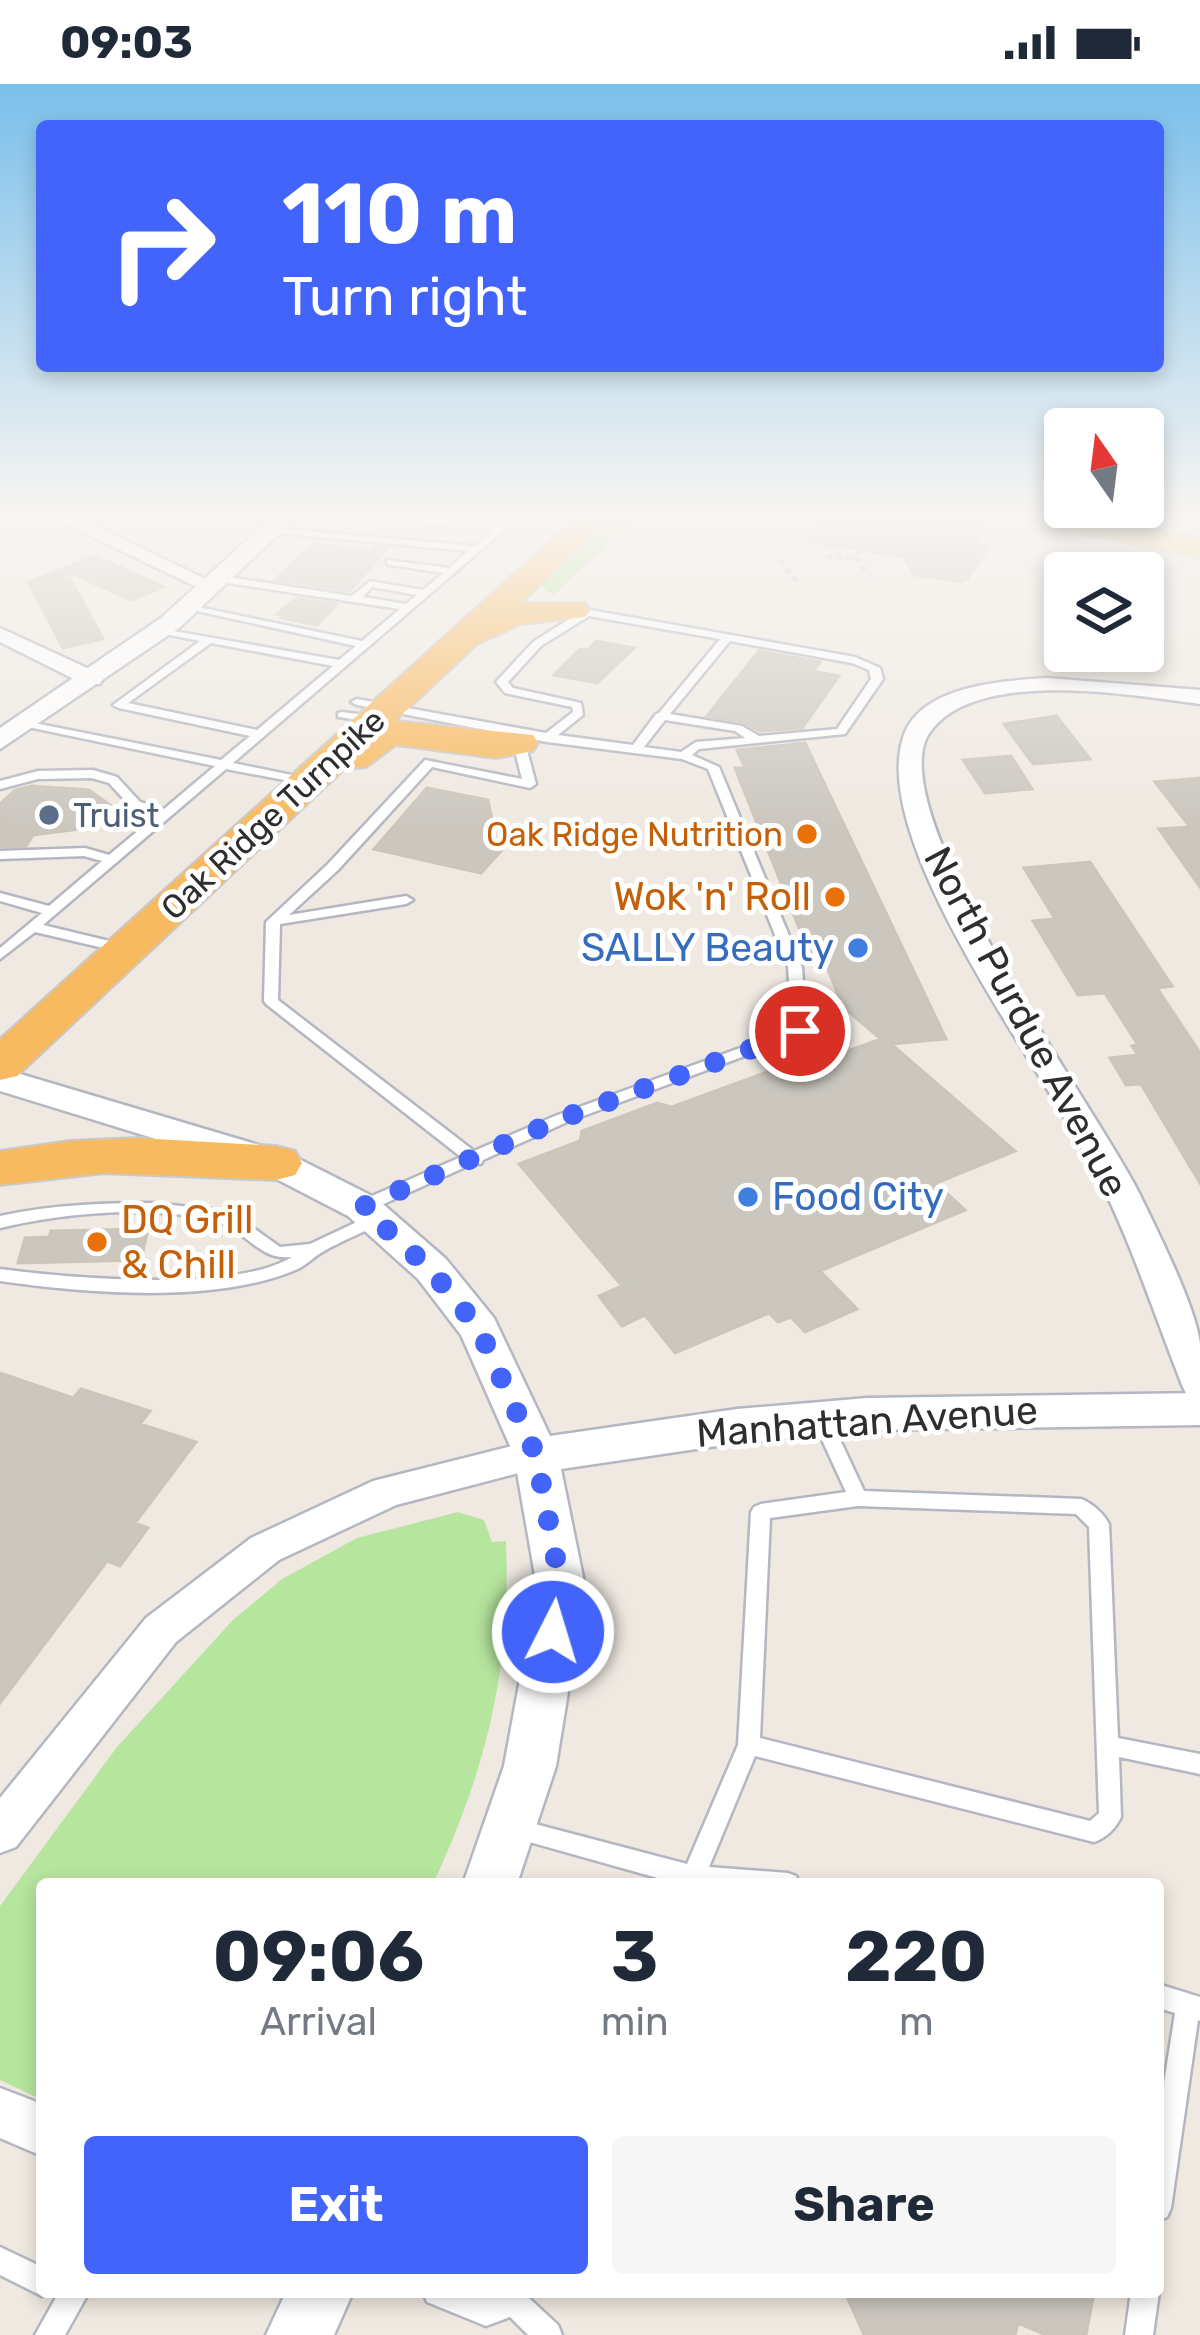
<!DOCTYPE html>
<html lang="en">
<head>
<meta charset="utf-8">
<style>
  :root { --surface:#fff; --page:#f6f6f7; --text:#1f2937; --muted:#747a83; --accent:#4264fb }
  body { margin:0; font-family:Rubik,sans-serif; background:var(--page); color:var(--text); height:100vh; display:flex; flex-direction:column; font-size:45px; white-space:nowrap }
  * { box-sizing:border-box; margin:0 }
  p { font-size:39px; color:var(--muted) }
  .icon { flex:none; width:66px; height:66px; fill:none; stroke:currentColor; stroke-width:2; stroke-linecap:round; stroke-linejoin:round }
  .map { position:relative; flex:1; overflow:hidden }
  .panel { position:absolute; left:36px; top:1794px; width:1128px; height:420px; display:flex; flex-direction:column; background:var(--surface); border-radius:12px; box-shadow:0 6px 18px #0003 }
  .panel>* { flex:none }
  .banner { position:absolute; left:36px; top:36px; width:1128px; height:252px; border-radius:12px; box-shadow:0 6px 18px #0003; background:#4264fb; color:#fff; overflow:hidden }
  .needle { width:78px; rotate:346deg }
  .fabs { position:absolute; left:1044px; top:324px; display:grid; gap:24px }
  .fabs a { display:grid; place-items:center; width:120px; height:120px; border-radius:12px; background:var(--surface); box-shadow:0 6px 18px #0003; font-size:60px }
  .pin { position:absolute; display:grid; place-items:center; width:102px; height:102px; color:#fff; margin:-51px; border:6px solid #fff; border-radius:50%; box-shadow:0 3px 12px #0007 }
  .me { position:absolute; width:132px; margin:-66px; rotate:5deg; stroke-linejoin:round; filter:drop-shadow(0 0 9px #0008) }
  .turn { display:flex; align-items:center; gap:42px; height:252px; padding:0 48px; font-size:54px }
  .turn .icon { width:156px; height:156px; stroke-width:2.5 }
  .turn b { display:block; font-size:84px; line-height:102px }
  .eta { display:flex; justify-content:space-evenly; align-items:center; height:204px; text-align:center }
  .eta b { font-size:72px; font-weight:700; line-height:84px }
  .cta { display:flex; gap:24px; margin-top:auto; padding:24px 48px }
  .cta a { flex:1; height:138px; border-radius:12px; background:var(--accent); color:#fff; font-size:48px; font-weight:700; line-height:138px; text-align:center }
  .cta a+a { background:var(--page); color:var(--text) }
  .status { display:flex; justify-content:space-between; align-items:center; height:84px; padding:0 60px; background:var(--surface); direction:ltr }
  .status svg { height:33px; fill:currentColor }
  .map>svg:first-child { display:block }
  .green { fill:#b6e59e }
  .building { fill:#cbc7bf; stroke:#cbc5ba; stroke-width:3 }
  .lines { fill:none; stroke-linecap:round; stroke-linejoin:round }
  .service-casing { stroke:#b4b7c1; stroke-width:5 }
  .minor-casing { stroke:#b4b7c1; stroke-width:5 }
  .tertiary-casing { stroke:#b4b7c1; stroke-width:5 }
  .primary-casing { stroke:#c9c9c9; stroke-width:5 }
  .trunk-casing { stroke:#c9c9c9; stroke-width:4 }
  .path { stroke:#c9c9c9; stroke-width:4.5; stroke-dasharray:6 4.5; stroke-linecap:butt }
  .service { fill:#fff; fill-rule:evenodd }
  .minor { fill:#fff; fill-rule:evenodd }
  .tertiary { fill:#fff; fill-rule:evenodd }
  .primary { fill:#f2d163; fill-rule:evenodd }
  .trunk { fill:#f8ba60; fill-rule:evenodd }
  .route { stroke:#4264fb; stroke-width:21; stroke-dasharray:0 37.8 }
  .service-dot { fill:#5c6f8a; stroke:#fff; stroke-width:4.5 }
  .food-dot { fill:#e8710a; stroke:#fff; stroke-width:4.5 }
  .shop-dot { fill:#3f7fe0; stroke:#fff; stroke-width:4.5 }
  .labels { text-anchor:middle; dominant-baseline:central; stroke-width:10; stroke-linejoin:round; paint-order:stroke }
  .far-street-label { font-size:33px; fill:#2e2e2e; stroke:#fff }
  .far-service-label { font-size:33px; fill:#4e5e75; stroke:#fff; text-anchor:start }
  .far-food-label { font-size:33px; fill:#c56008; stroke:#fff; text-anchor:end }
  .food-label { font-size:39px; fill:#c56008; stroke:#fff; text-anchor:end }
  .shop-label { font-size:39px; fill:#366cbe; stroke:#fff; text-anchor:end }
  .street-label { font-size:39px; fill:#2e2e2e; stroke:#fff }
</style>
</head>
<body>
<div class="status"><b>09:03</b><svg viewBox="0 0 49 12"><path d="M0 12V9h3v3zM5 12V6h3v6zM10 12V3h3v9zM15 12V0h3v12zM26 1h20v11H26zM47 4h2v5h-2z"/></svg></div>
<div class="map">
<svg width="1200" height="2251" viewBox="0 0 1200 2251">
  <rect width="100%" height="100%" fill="#efe9e1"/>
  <path class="green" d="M609,430H638L554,511L543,504L542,491Z
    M458,1428L484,1436L492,1458L506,1457C511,1586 487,1683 433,1800H42V2016L0,1996V1822L117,1663L233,1536L282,1495L357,1454Z"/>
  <path class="building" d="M839,430H904L986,443L975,461L989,463L967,495L960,498L915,491L903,472L809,458L826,435L835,436Z
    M313,460L373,467V463L387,464L350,507L275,496Z
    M96,472L164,503L131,516L66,487L103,555L63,564L28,498Z
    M297,514L337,520L317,541L281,534L285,531L277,530Z
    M596,557L634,564L597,599L554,591L580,565L588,566Z
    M759,567L820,578L813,587L839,592L802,644L760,647L743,638L707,632Z
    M1057,632L1061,638L1090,675L1033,680L1004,640Z
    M805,659L946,955L891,960L1015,1067L936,1099L965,1126L820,1187L857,1225L805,1248L791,1233L778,1238L769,1229L675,1269L645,1231L622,1242L599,1212L622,1202L519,1080L580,1057L582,1047L657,1019L672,1023L802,975L809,981L881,955L843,923L823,873L811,874L735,684H745L737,666Z
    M1011,672L1032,705L985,709L963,676Z
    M1200,694V803L1159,745L1190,743L1155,698Z
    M32,702L89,706L110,721L79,745L33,751L26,762L0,763V720L15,706Z
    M427,704L488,716L496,755L509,758L481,789L374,765Z
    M1090,778L1172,902L1157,904L1200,969V1099L1141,1000L1126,1001L1110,974L1138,971L1132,962L1138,961L1105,909L1078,911L1033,837L1055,835L1024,784Z
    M148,1145L141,1176L18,1179L25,1154L49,1153L51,1147Z
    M0,1289L73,1314L81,1305L150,1327L140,1340L196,1358L135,1439L148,1444L120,1482L107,1477L0,1619Z
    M845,2208H1094L1086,2251H1046L1018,2239L1015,2251H864Z"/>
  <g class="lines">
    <defs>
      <path id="service" d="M316,430H361L501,440L512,430H523L233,679L311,695V701L226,685L43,841L130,862V868L125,869L35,848L0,875V864L42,829L0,817V809L49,822L102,777L84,772L0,775V767L85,764L109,771L157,731L132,724L109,699L92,694L38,695L0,705V697L38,687L93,686L117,693L140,718L164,725L215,682L28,643L24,641V637L221,676L250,652L119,624L113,621L200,557L156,548V544L339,576L356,562L183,524L188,521L362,557L400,525L221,498L216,495L221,492L352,512L370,497L423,506L443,489L391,481L387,480V476L449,484L468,467L275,449L270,446L272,444L475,462L494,445L321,433ZM372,503L417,511L406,520L363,513ZM211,559L333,582L257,646L128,619Z
        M573,523L855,573L880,584L883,595L845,650L699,665L692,671L719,683L802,883L806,947L804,950L567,1038L483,1076L481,1080H472L368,1127H356L354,1123L356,1119L461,1073L266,920L264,917L266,838L328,780L425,676L522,695L513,659L519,655L525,659L536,700L530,704L432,683L338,786L289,831L406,812L413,816L406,820L280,840L278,916L474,1067L555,1032L792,945L788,883L708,685L682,675L547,658L357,621L351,618L357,615L546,649L573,628L572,623L505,609L496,598L533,558L577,530L568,526ZM589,532L720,555L659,629L656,630L633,661L558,651L583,631L581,619L513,604L508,598L541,562ZM730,557L852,579L869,586L871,595L837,645L759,652L742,642L670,630ZM665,636L735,647L745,654L696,658L681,668L644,663Z
        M342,628L374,632L380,635L374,638L338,633V629Z
        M151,1119L211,1125L238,1133L280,1163L310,1160L376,1129L384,1135L382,1139C363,1148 342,1157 324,1167C313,1173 305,1183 293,1187C212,1220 85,1209 0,1197V1185C68,1194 234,1209 292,1173C258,1177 248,1147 217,1138C154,1120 63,1129 0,1144V1132C50,1121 100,1119 151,1119Z
        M821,1327L828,1329L830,1334L864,1407L1081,1415C1092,1419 1104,1430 1109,1440L1118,1654L1200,1670V1690L1119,1673L1121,1733C1116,1744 1106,1754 1094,1758L755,1672L709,1783L788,1789L796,1792L800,1800H679L508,1752L505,1745L508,1738L516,1735L687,1780L738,1661L751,1428L754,1423L761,1420L846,1408L812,1334L814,1329ZM858,1422L1076,1430L1089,1443L1099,1729L1090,1737L760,1654L770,1434Z
        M1158,1900L1200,1913V1937L1198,1936L1171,2124L1167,2133L1158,2137V2038L1175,1929L1158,1924Z
        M0,2163L42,2183V2208H51L42,2212L0,2191Z
        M1158,2206L1159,2208L1153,2251H1125L1131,2208Z
        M59,2208H89L65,2251H35Z
        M423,2208H471L486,2214L504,2208H532L529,2214L558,2241L562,2251H528L510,2233L486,2242L427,2218Z"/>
      <path id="minor" d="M45,430H70L222,503L205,507Z
        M0,544L100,590L103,595L100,600H84L0,558Z
        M1047,594L1200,606V620C1132,611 976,583 930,648C876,724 1100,1029 1139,1109C1156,1144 1196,1223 1200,1260C1200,1278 1200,1297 1200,1314L1187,1311L1182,1301C1154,1230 1131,1157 1096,1089C1047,990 869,761 903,654C919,601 1003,597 1047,594Z
        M536,1356L549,1361L555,1371L549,1381L396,1421L279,1476L176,1558L16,1763L0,1769V1714L146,1534L251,1454L373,1397Z
        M0,2004L42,2020V2072L0,2054Z"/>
      <path id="tertiary" d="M276,430H300L179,544L0,665V644L161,534Z
        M0,984L289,1070L376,1114L446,1175L494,1234L550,1352L737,1325L867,1314L1200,1309V1341L867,1346L737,1359L561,1385L585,1503L556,1682L517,1800H463L504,1682L537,1503L514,1371L461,1251L418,1195L348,1132L263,1088L0,1007Z
        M286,2208H353L334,2251H266Z"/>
      <path id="primary" d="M1017,430H1076L1200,455V473L1032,439Z"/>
      <path id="trunk" d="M580,430H614L521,519H585L590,526L585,533L521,540L477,560L395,637L533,651L538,659L533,667L496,674L396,661L366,683L344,685L17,992L0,996V955Z
        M138,1054L276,1062L295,1067L302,1079L295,1091L276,1096L104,1089L0,1101V1067L70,1057Z"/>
    </defs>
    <use href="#service" class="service-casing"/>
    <use href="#minor" class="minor-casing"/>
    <use href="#tertiary" class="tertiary-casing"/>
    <use href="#primary" class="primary-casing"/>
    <use href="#trunk" class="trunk-casing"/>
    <path class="path" d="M862,465L856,474L870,492
      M826,473L856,474
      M780,476L796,497"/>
    <use href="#service" class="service"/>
    <use href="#minor" class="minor"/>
    <use href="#tertiary" class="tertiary"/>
    <use href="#primary" class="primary"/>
    <use href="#trunk" class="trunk"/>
  </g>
  <linearGradient id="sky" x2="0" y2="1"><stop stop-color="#7abfeb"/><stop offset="0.58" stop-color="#f8f5f2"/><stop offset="1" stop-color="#f8f5f2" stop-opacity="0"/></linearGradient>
  <rect width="1200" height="745" fill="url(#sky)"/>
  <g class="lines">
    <path class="route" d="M553,1548L561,1503L536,1371L479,1245L431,1186L362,1123L561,1035L800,947"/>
  </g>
  <circle class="service-dot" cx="49" cy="731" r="12"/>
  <g class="food-dot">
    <circle cx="807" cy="750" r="12"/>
    <circle cx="835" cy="813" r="12"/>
    <circle cx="97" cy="1158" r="12"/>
  </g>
  <g class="shop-dot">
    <circle cx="858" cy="864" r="12"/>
    <circle cx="748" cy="1113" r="12"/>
  </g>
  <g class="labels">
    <g class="far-street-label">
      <text transform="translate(273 730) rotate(-43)">Oak Ridge Turnpike</text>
    </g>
    <g class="far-service-label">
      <text x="73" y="731">Truist</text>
    </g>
    <g class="far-food-label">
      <text x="783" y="750">Oak Ridge Nutrition</text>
    </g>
    <g class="food-label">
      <text x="811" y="813">Wok 'n' Roll</text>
      <text x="121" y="1136" text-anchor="start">DQ Grill<tspan x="121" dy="45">&amp; Chill</tspan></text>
    </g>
    <g class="shop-label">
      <text x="834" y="864">SALLY Beauty</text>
      <text x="772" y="1113" text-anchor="start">Food City</text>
    </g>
    <g class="street-label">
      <text transform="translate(1026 938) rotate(62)">North Purdue Avenue</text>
      <text transform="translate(867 1338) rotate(-4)">Manhattan Avenue</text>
    </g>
  </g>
</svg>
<div class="fabs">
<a><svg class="needle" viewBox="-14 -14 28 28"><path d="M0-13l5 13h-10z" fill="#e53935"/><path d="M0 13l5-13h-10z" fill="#747a83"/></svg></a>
<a><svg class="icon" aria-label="layers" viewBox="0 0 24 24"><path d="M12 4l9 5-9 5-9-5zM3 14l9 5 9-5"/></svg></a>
</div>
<div class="pin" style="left:800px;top:947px;background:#d93025"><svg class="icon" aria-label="arrive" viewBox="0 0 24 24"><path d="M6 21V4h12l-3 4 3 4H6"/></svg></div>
<svg class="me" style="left:553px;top:1548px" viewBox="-20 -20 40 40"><circle r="17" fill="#4264fb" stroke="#fff" stroke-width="3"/><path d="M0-11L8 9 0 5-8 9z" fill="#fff"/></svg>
<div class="banner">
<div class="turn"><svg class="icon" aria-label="right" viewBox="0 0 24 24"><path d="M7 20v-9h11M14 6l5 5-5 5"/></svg><div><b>110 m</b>Turn right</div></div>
</div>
<section class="panel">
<div class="eta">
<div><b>09:06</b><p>Arrival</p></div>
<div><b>3</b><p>min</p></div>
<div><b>220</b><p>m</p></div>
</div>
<div class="cta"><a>Exit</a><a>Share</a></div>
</section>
</div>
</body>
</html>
